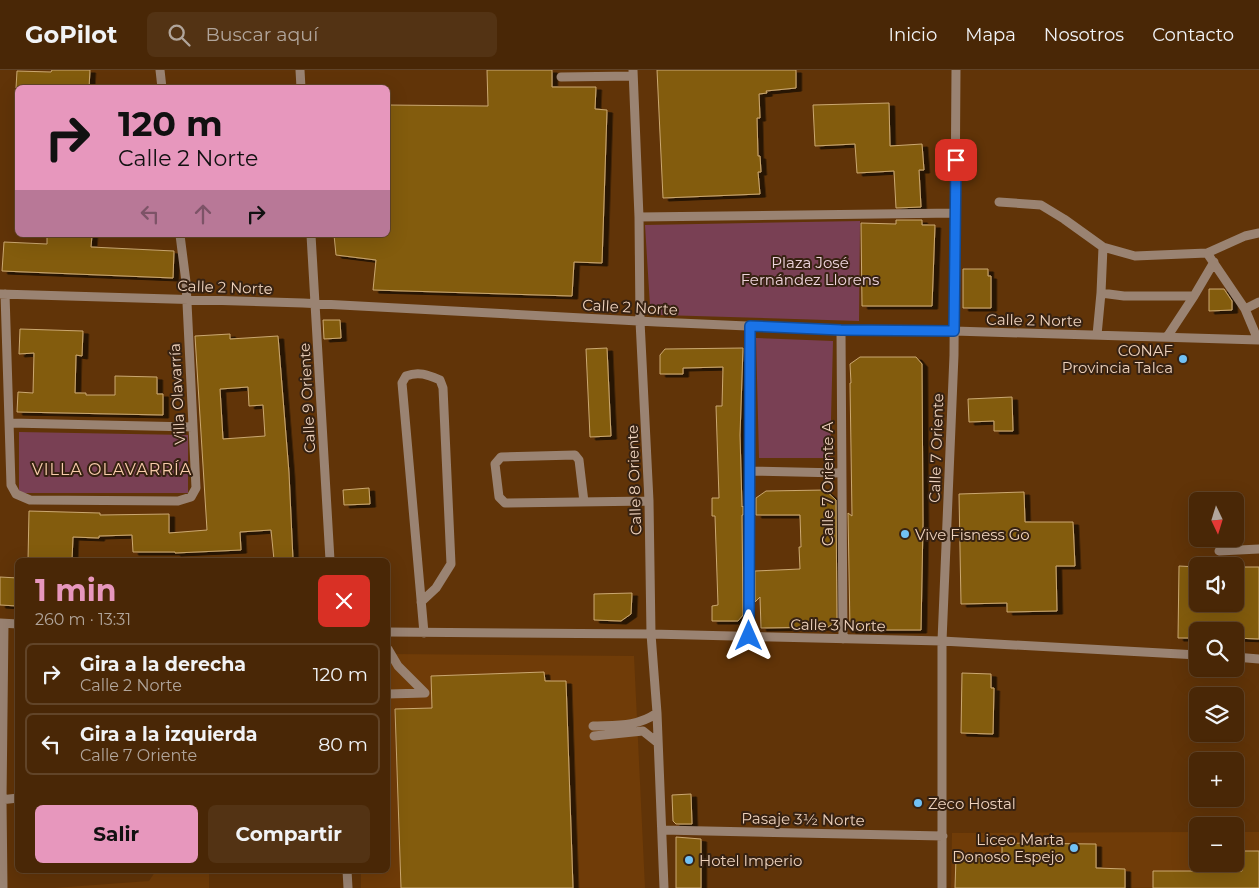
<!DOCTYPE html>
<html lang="es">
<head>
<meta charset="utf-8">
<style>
  :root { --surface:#492706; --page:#533314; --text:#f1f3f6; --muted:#b1a59b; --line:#614428; --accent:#e797bd }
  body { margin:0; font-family:Montserrat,sans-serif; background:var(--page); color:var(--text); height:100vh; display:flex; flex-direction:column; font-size:19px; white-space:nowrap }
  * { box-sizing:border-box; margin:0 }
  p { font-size:16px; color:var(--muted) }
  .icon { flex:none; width:28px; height:28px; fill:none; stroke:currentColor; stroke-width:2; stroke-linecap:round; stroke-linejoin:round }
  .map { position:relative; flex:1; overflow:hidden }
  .panel { position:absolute; left:15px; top:488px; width:375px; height:315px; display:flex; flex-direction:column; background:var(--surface); border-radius:8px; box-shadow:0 5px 20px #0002,0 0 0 1px var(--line) }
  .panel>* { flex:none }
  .banner { position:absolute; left:15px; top:15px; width:375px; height:152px; border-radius:8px; box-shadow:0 5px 20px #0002,0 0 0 1px var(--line); background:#e797bd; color:#111; overflow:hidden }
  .needle { width:32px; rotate:176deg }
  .buttons { position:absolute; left:1189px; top:422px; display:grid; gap:10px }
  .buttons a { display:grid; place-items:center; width:55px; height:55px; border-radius:8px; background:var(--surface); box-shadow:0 5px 20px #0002,0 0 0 1px var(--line); font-size:25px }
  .pin { position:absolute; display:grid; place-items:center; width:42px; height:42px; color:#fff; margin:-21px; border-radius:10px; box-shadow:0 2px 8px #0006 }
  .me { position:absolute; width:55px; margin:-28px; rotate:0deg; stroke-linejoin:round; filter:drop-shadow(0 0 4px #0008) }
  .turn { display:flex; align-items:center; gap:18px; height:105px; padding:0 20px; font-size:22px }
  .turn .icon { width:65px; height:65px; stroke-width:2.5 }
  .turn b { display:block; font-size:35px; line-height:42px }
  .lanes { display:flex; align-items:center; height:48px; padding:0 20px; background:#0003; justify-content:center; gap:25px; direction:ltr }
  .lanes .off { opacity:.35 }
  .round { display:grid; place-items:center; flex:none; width:52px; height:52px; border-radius:8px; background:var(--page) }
  .headline { display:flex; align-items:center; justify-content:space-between; height:85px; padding:0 20px }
  h1 { font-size:30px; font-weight:700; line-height:38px; color:var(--accent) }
  .primary-button { display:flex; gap:10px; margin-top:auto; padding:10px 20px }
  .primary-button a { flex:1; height:58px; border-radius:8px; background:var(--accent); color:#111; font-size:20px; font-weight:700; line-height:58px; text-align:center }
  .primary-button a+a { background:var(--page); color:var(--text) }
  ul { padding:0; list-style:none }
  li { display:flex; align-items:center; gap:15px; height:62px; margin:0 10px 8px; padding:0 10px; border:2px solid var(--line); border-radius:8px }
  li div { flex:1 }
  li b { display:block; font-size:19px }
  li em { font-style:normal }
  header { display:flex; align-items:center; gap:30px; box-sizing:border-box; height:70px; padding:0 25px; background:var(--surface); border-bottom:1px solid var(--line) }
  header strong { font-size:24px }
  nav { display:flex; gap:28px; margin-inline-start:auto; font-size:18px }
  .search { width:350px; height:45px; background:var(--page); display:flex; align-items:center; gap:12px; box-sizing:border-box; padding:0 18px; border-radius:8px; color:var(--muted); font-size:19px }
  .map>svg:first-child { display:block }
  .built { fill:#703c08 }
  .green { fill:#794054 }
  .building { fill:#835c11; stroke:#cba870; fill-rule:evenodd; filter:url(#shadow) }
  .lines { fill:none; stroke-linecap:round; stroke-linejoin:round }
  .minor { stroke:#9a8372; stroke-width:9 }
  .route-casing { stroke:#114b97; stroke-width:12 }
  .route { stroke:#1a73e8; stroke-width:9 }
  .poi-dot { fill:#71c1f5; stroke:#372212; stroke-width:2 }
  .labels { text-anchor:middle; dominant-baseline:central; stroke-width:4; stroke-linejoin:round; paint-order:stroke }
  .park-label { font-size:15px; fill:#eed4dc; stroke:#372212 }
  .street-label { font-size:15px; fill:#eed2bd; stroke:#372212 }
  .poi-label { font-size:15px; fill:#eed2bd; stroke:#372212; text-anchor:start }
  .neighbourhood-label { font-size:16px; letter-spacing:1px; fill:#f9cdab; stroke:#372212 }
</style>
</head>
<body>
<header>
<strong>GoPilot</strong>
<div class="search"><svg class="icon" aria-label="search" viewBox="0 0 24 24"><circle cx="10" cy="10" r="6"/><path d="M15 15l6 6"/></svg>Buscar aquí</div>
<nav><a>Inicio</a><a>Mapa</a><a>Nosotros</a><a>Contacto</a></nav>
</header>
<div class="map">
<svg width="1259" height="818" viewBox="0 0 1259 818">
  <defs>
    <filter id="shadow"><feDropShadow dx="5.5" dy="3" stdDeviation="0" flood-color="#0009"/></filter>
  </defs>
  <rect width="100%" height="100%" fill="#613408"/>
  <path class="built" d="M388,584L634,586L645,818H361V800H388Z
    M1197,762L1198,794H1235V762H1259V818H951L952,763Z
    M155,802H209V818H54L149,811Z"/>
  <path class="green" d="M860,151L859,251L661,245L650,236L645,155Z
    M756,268L833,271L830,388H759Z
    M19,362L188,365V423H19Z"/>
  <path class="building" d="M52,0H90L89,18H16L17,1L51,2Z
    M487,0H552V17H596L595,39L607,40L602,193L574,192L572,226L373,220L376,190L336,185L334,165H388V35L488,36Z
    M657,0H796V18L766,21L767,23L759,24L760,48H757L758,86H760L761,102H758L760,124L663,128Z
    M889,33L890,76L922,74L924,100H919L921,137L896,138L894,101L857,103L855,74L815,76L813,35Z
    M896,150H922V155H935L932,236H862L861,153L896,154Z
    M47,165H92L91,177L174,181L173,208L2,201L4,172L47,174Z
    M963,199H988V206H991V238H963Z
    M1209,219H1224L1232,231V240L1209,241Z
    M323,250H340L341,268L324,269Z
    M20,259L83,261L82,286L76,285L75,323H86V325H115V306L157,307V324H163V345L17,342L18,322L33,323L34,283L19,284Z
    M230,264V269L278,266L289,403L293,490H274L271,460L240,462L241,480L175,483V482H133L132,465L99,466V468L73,467L72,490H28L29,441L100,443V445L169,444V463L207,460L195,266ZM248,317L249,336L263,335L265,366L223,369L220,319Z
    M607,278L611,366L590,367L586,279Z
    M743,278L740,365L742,437L743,436V445H742L743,545L738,551H712V536L718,535L715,446H712V428H719L716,336H722L723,297L683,298V304H660V285L665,279Z
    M860,287H916L922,294L923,453L921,560H850L848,443L852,446L850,313H851L850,294Z
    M1012,327L1013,361H994V351L969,352L968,329Z
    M369,418L370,434L344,435L343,420Z
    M825,420L836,430L837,551L828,557L761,558L760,527L755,532V501L800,499L799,477H801L800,445H756V428L766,421Z
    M1024,422L1025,452H1073L1075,496H1056L1057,541L1007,542V533L961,534L959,424Z
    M1179,496L1198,497V534H1235V497H1259V569L1235,568V561H1198V568H1178Z
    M0,507L18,508V536L0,535Z
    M632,523L631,544L621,551L594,550V524Z
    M544,602L545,611H566L573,818H401L395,639L432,638L431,606Z
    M962,603L991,604V618H994L993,664L961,663Z
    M691,724L692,754H676L673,751L672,725Z
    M676,767L701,769V818H676Z
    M1002,773L1096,774V798L1125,799V818H955L956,787L1002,788Z
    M1242,781H1259V818H1153V801H1242Z"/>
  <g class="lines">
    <path class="minor" d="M160,0L162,18
      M300,0L301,18
      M633,0L639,147L640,251L649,431L651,564L657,643L664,818
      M561,7L633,6
      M999,132L1041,135L1064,149L1103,177L1135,186L1207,183L1245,166L1259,163
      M639,147L956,143
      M311,165L330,490
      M1103,177L1101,223L1124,226H1194
      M1207,183L1245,239L1258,270
      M0,224L303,233L657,252L841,260L954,261L1259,270
      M5,224L11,415L16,424L30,430L178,431L191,427L196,418L186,212L180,165
      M1245,239L1259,232
      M841,260L843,569
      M1097,265L1101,223
      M1167,267L1194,226L1214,192
      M10,353L193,357
      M749,401L841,403
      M584,432L579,390L575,385L501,387L495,394L499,427L505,433L649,431
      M1219,481L1259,479
      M421,532L436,518L451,494L443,318L440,310C428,305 419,301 406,306L402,313L424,563
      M0,553L18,554
      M388,562L651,564L942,571L1198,585
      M749,567L750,256
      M388,579L398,596L425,623
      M1235,587L1259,589
      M388,624L425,623
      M593,656C617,655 637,657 657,643
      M594,666L643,661L658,673
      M0,730L18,728
      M662,760L943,766
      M347,800L348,818
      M3,818L2,730L4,554
      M942,818V571L954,285L956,0"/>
  </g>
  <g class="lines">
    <defs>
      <path id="route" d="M749,566L750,256L841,260L954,261L956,90"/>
    </defs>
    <use href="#route" class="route-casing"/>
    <use href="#route" class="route"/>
  </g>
  <g class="poi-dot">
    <circle cx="1183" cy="289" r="5"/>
    <circle cx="905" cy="464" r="5"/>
    <circle cx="918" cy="733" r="5"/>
    <circle cx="1074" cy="778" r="5"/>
    <circle cx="689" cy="790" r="5"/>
  </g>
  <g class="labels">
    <g class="park-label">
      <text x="810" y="192">Plaza José<tspan x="810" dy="17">Fernández Llorens</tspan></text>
    </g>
    <g class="street-label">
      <text transform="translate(225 217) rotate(2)">Calle 2 Norte</text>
      <text transform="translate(630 237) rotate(3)">Calle 2 Norte</text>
      <text transform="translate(1034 250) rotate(1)">Calle 2 Norte</text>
      <text transform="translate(177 324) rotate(-93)">Villa Olavarría</text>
      <text transform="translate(307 328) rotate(-93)">Calle 9 Oriente</text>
      <text transform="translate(936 378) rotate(-88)">Calle 7 Oriente</text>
      <text transform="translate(634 410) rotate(-92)">Calle 8 Oriente</text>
      <text transform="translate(827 414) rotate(-90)">Calle 7 Oriente A</text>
      <text transform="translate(838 555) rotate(1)">Calle 3 Norte</text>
      <text transform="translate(803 749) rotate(1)">Pasaje 3½ Norte</text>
    </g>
    <g class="poi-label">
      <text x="1173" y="280" text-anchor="end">CONAF<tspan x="1173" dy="17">Provincia Talca</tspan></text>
      <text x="915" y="464">Vive Fisness Go</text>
      <text x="928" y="733">Zeco Hostal</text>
      <text x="1064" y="769" text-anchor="end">Liceo Marta<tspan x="1064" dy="17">Donoso Espejo</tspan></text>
      <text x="699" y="790">Hotel Imperio</text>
    </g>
    <g class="neighbourhood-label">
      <text x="112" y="399">VILLA OLAVARRÍA</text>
    </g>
  </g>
</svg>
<div class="buttons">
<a><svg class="needle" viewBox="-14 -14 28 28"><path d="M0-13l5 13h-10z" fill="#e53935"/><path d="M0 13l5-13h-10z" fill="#b1a59b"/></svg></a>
<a><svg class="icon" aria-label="sound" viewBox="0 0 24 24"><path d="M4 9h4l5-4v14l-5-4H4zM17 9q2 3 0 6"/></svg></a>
<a><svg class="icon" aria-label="search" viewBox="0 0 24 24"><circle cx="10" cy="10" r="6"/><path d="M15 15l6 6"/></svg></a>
<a><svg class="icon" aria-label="layers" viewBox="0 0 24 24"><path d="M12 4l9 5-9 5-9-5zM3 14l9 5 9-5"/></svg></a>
<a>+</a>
<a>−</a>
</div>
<div class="pin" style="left:956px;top:90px;background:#d93025"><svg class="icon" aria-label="arrive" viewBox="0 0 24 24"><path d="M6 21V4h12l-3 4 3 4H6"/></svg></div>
<svg class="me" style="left:749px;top:566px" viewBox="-20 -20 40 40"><path d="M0-17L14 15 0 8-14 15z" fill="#1a73e8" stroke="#fff" stroke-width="4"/></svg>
<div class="banner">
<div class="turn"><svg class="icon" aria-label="right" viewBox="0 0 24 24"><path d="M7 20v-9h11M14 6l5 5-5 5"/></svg><div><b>120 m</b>Calle 2 Norte</div></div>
<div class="lanes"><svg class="icon off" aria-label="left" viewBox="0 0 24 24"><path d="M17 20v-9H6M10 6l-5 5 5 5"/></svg><svg class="icon off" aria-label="ahead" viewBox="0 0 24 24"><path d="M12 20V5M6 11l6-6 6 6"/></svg><svg class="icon" aria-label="right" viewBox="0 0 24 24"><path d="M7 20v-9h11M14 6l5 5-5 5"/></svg></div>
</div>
<section class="panel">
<div class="headline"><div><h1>1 min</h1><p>260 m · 13:31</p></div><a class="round" style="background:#d93025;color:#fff"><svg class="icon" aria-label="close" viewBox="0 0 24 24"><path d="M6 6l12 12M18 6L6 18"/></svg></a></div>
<ul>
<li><svg class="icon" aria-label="right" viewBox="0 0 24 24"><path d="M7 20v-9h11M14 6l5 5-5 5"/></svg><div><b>Gira a la derecha</b><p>Calle 2 Norte</p></div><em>120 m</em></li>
<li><svg class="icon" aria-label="left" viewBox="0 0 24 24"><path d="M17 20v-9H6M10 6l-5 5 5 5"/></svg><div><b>Gira a la izquierda</b><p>Calle 7 Oriente</p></div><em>80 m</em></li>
</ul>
<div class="primary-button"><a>Salir</a><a>Compartir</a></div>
</section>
</div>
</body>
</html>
